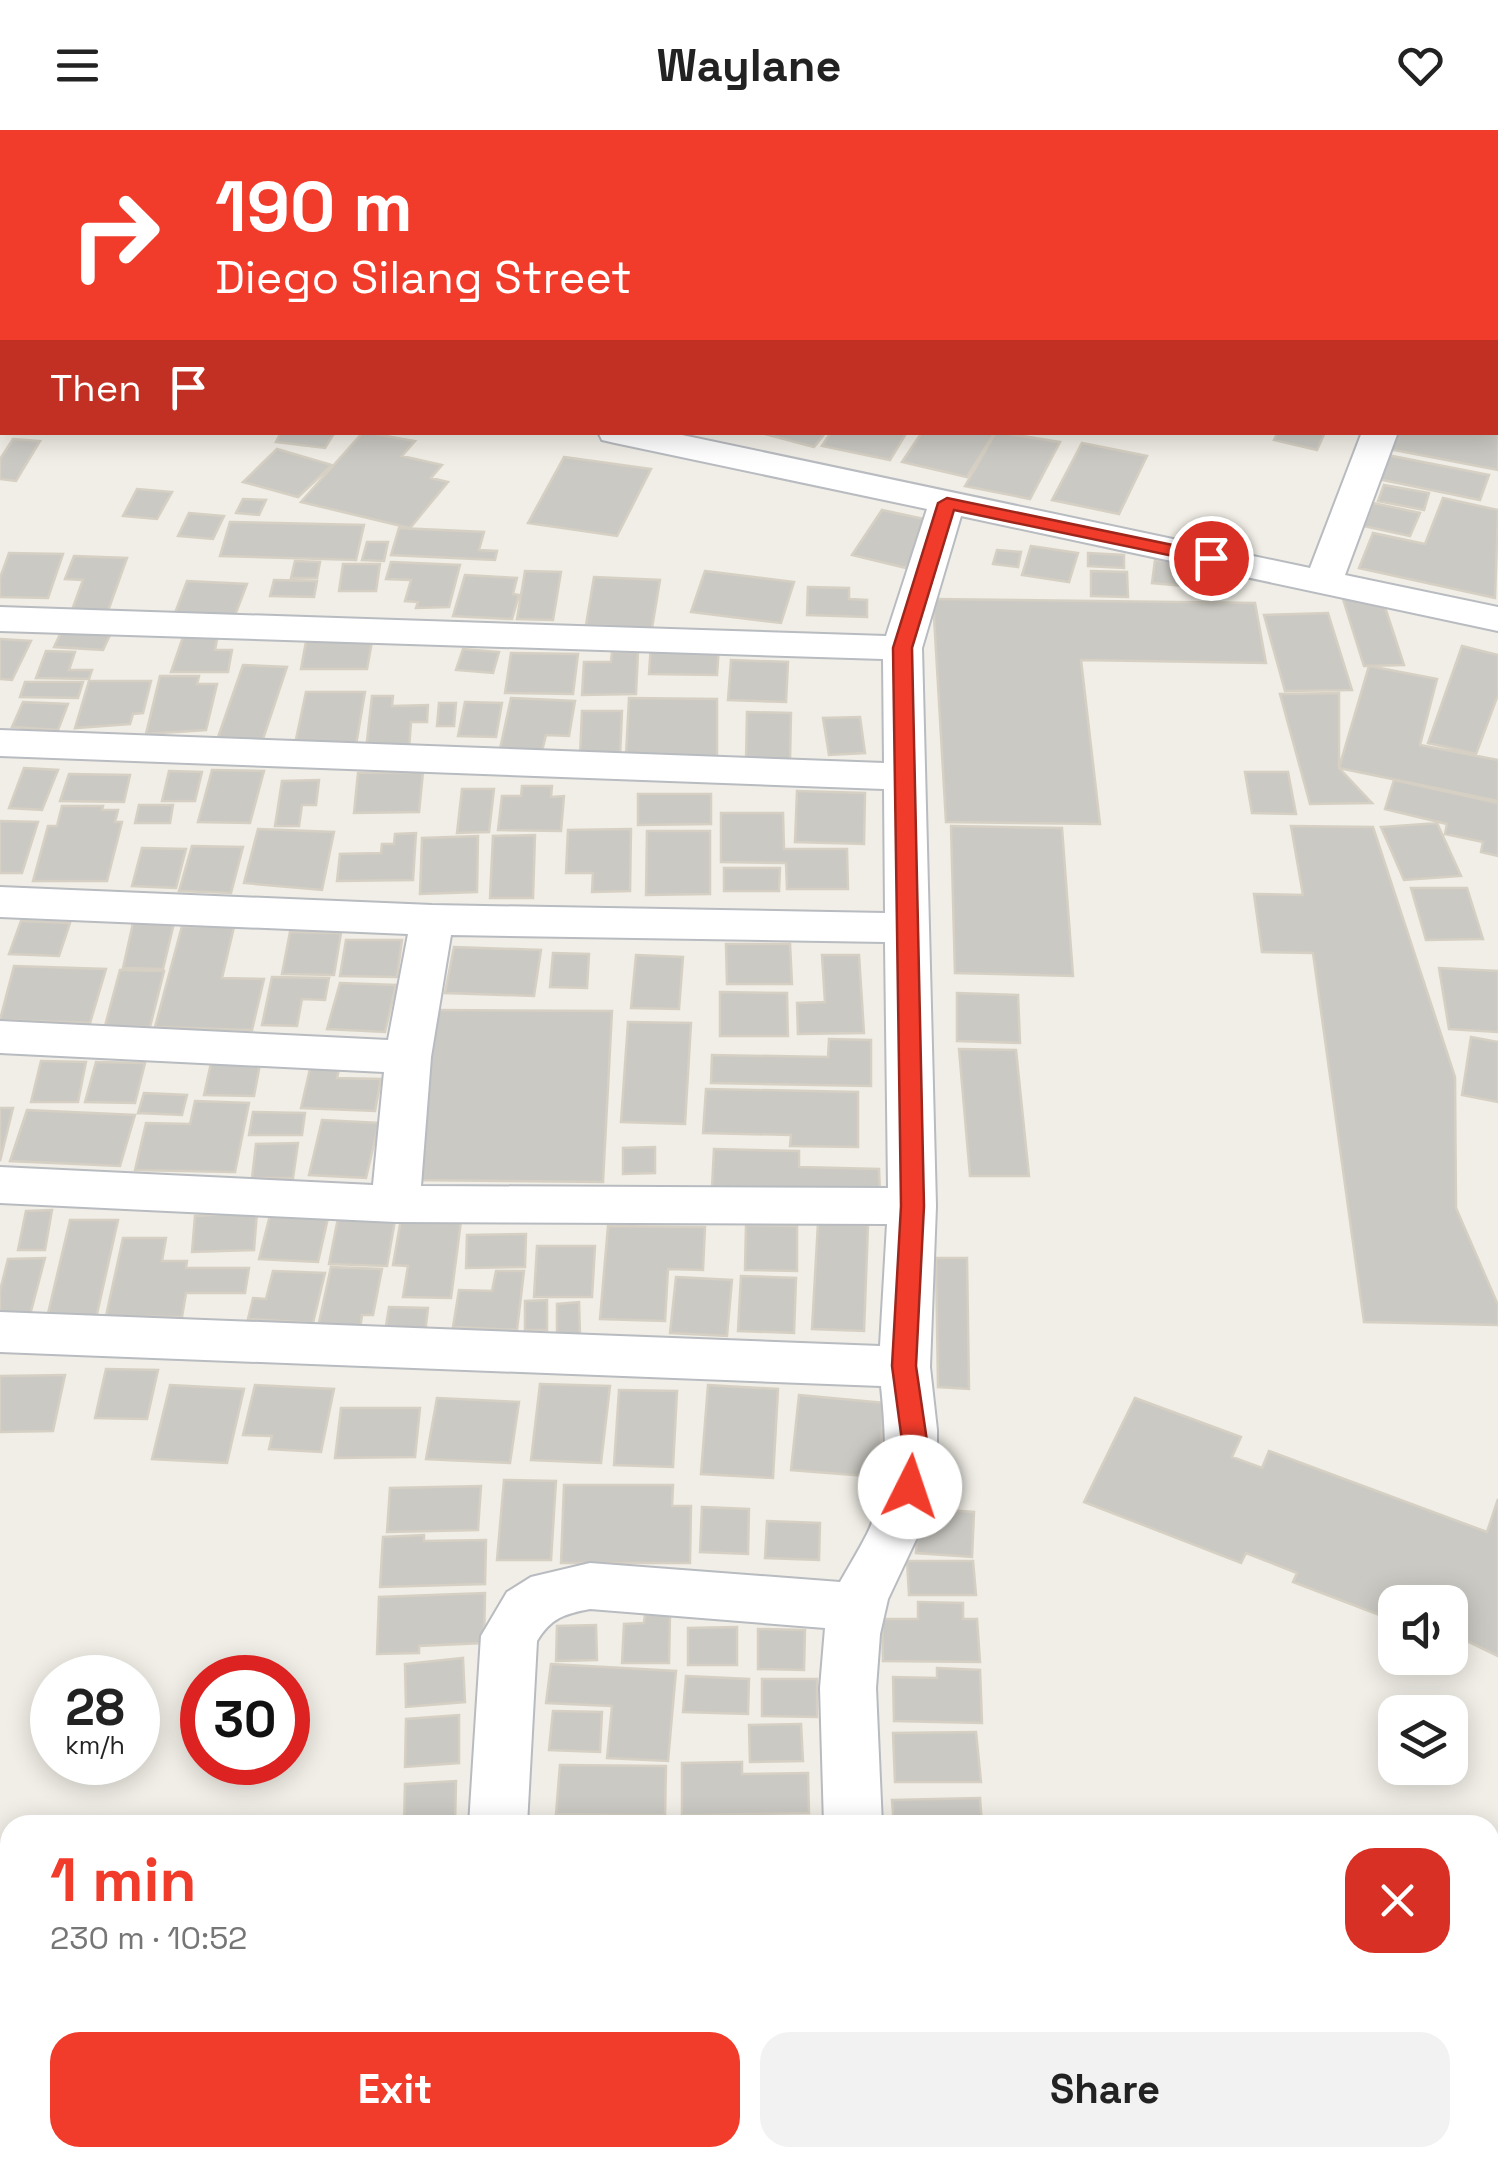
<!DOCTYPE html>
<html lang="en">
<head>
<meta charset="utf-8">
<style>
  :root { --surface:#fff; --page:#f2f2f2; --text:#222; --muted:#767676; --accent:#f23c2b }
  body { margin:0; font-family:"Space Grotesk",sans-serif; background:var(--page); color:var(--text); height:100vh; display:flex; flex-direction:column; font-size:38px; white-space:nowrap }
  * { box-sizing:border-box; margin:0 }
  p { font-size:32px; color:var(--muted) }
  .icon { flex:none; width:55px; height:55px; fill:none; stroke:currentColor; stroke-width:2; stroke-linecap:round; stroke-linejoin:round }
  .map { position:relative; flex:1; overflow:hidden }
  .sheet { position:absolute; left:0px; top:1685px; width:1500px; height:352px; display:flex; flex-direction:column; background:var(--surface); border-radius:30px 30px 0 0; box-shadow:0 5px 25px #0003 }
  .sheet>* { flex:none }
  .banner { position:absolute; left:0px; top:0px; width:1500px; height:305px; box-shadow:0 5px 25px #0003; background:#f23c2b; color:#fff; overflow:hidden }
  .buttons { position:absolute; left:1378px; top:1455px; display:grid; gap:20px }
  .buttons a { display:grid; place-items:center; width:90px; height:90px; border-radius:20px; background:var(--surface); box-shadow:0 5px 25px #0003; font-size:50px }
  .speed { position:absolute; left:30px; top:1525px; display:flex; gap:20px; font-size:50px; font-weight:700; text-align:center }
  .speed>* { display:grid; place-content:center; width:130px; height:130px; border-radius:50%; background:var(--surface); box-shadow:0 5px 25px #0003; line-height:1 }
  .speed small { font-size:25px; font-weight:400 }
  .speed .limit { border:15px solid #d22; background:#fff; color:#111 }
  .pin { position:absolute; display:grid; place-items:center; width:85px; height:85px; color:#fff; margin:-42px; border:5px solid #fff; border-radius:50%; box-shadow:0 2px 10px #0007 }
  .me { position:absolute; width:110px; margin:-55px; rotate:4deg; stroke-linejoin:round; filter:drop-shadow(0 0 8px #0008) }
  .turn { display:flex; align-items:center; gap:35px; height:210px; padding:0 50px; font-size:45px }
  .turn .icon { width:130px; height:130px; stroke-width:2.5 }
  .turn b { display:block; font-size:70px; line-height:85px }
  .then { display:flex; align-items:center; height:95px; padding:0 50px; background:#0003; gap:20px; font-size:38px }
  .round { display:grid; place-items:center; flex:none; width:105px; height:105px; border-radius:30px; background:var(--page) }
  .head { display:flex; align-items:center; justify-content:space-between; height:170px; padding:0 50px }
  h1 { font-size:60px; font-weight:800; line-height:75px; color:var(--accent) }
  .button { display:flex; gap:20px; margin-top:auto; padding:20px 50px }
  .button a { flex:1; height:115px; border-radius:30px; background:var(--accent); color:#fff; font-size:40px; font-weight:800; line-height:115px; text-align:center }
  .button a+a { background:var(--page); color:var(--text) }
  header { display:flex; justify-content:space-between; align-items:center; height:130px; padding:0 50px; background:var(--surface); font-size:45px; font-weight:800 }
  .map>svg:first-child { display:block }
  .building { fill:#cbc9c3; stroke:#d6d0c4; stroke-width:2.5 }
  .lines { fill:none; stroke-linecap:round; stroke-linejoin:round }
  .street-casing { stroke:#b8bbc0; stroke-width:4 }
  .secondary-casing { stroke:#b9bcc2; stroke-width:5 }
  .street { fill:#fff; fill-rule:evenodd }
  .secondary { fill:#fff; fill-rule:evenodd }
  .route { fill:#f23c2b; stroke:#9d271c; stroke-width:2.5 }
</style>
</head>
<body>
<header><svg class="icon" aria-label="menu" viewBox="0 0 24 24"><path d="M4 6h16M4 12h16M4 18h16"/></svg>Waylane<svg class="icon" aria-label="heart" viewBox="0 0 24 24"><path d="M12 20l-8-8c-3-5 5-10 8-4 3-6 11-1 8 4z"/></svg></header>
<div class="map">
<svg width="1498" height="2036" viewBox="0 0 1498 2036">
  <rect width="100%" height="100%" fill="#f0eee6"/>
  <path class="building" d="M1018,0H1131L1146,2H1016Z
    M1498,266V340L1389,319L1395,302H1498Z
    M281,302H335L325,318L276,312Z
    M363,302L415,311L402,326L442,335L431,348L448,352L410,398L301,372Z
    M757,302H826L814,317Z
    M831,302H907L890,330L822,316Z
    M922,302H995L967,347L902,332Z
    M996,302L1060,312L1030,369L965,356Z
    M1278,302H1325L1317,320L1274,310Z
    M13,309L40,311L16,351L0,349V329Z
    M1082,313L1147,326L1119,384L1052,370Z
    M277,319L332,335L298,367L243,352Z
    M1387,325L1489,345L1480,370L1378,349Z
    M564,327L651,339L617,406L528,393Z
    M1384,355L1429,363L1424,380L1378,371Z
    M137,359L172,362L157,389L123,386Z
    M1443,368L1498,380L1495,468L1359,438L1373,403L1425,414Z
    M243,369L266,370L259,385L236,383Z
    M1373,373L1420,383L1410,406L1364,396Z
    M882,380L934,391L906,438L852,425Z
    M189,383L224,386L213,409L178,406Z
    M230,392L364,395L356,430L220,426Z
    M399,398L484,402L479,420L497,421L495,430L391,425Z
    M367,412H388L384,431L362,430Z
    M1031,416L1078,423L1069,452L1022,445Z
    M997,420L1021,422L1018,437L993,434Z
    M9,423L63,424L48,468L0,467V448Z
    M1088,423L1124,425V438L1088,436Z
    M74,426L127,428L108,481L72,480L83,450L65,449Z
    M1155,430L1219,436L1217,459L1152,453Z
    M295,431L320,432L317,448H291Z
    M391,432L460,435L449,477L416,478L418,472L405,471L411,450L386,449Z
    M343,434H380L376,461H339Z
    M525,441L561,442L553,490L517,489Z
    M705,441L794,452L781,493L691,482Z
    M1091,441L1127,442L1128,467L1091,466Z
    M465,445L517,448L513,464L519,465L512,489L453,486Z
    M594,447L660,450L652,498L586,495Z
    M274,450L317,451L314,467L270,466Z
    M187,451L247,454L232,493L172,491Z
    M808,457L849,458V469L867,470V487L807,485Z
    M1382,468L1404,535L1364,536L1343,469Z
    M933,469L1255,473L1266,533L1081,530L1100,694L946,692Z
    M1328,483L1352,560L1285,561L1264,485Z
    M63,498L112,501L103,520L54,517Z
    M184,504H218L215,520H232L228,542H171Z
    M307,506H373L367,539H301Z
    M0,509L31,511L12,550L0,549Z
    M651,514L719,516L717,545L649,544Z
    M1462,516L1498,525V565L1476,624L1428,613Z
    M463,519L499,522L493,543L456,540Z
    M46,521L75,522L69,540H92L89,549L36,548Z
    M612,522H638L636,564L582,565L584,532H611Z
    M511,523L578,524L573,564L505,563Z
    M731,530L788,532L786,572L728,570Z
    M243,535L287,537L262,612L217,610Z
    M1369,536L1437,549L1420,615L1498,630V671L1339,638Z
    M160,546H199L197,554H217L206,600L146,604Z
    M89,551H151L143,583L133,584L130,594L75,598Z
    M25,552H83L78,568L20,567Z
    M306,562H365L356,615L295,614Z
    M1339,563V638L1372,673L1310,674L1280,564Z
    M372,566H393L392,576L428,575L427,592H411L409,619L366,620Z
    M511,568L575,571L569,606L546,605L542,621L500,619Z
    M629,568L717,569V626H626Z
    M23,572L68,574L58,600L12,597Z
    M465,572L502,573L496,607L458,606Z
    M439,573H456L454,596H437Z
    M582,581H622L620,626H580Z
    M747,582L791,583L790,630H746Z
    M860,587L865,623L829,625L823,588Z
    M24,638L58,640L42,680L9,678Z
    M212,640L264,641L250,693L198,692Z
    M169,641L202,642L195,671H162Z
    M423,642L419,682L354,683L358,643Z
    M1245,642H1288L1296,684L1252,683Z
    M69,644L130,645L124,672L60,671Z
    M319,650L316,675H302L299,696H275L282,651Z
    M1394,650L1498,673V726L1481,722L1483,712L1445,704L1447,694L1385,679Z
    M522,656H552L551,667L564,666L561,701L498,700L502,666H521Z
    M462,659H494L489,702L457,703Z
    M797,661L865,663L864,714L795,712Z
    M638,664H711V694L638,695Z
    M139,675H173L170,693H135Z
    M62,676H103L102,680H118L115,692H122L107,751H33L48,696H57Z
    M721,683H783L784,719H847L848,759H787L786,733L721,732Z
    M0,691L38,692L22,743H0Z
    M1437,693L1461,746L1404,750L1381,697Z
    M951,696L1062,698L1073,846L955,843Z
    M1291,696L1373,697L1455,947L1456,1078L1498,1175V1195L1364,1192L1313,823L1262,822L1254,764L1303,765Z
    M258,699L334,702L322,760L244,753Z
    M631,699L630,761L592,762L593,743H566L568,700Z
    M647,701H710V764L646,765Z
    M416,703L413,750L337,751L340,724L381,723L382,714H394L395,704Z
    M535,705L533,768H490L493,706Z
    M478,706L477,762L420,764L422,708Z
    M192,716L243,717L231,763L179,761Z
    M142,718L186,719L176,758L132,756Z
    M724,738H780L779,761H724Z
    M1411,758H1467L1483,809L1426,810Z
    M21,791L70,793L59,826L9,824Z
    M133,793H174L163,839L123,838Z
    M182,796L234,797L222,848L264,849L252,900L155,897Z
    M290,802L341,803L334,845L282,844Z
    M346,810H402L397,847L340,846Z
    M726,814H790L792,854H727Z
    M454,817L541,820L534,866L445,863Z
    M553,823L589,824L587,858L550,857Z
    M636,825L683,827L679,879L631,878Z
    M822,825H859L864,903L798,904L797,873L825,872Z
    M14,836L106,839L90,893L0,890Z
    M1439,838L1498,841V902L1449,899Z
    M120,840L164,841L150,897L105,896Z
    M272,847L329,848L325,870L302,869L297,896L262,895Z
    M340,853L396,855L385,902L327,899Z
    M720,862L787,863L788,906H720Z
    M957,863L1018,865L1020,913L957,911Z
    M435,880L612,881L603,1052L413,1050Z
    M628,892L691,893L685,994L621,992Z
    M1471,907L1498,912V972L1462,965Z
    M829,909L871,910V956L711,953L712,925L828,927Z
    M959,919L1016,920L1029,1046H970Z
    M312,930L341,931L337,948L381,949L375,981L301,978Z
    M41,931L86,932L78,972H31Z
    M96,932L145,933L135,973L85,972Z
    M211,933L260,934L254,966L204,965Z
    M706,959L858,962V1017L790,1016L791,1005L703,1003Z
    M144,963L187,965L182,985L138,983Z
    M195,971L249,973L235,1042L135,1040L146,993L190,994Z
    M0,978H13L0,1031Z
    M27,980L135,985L120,1036L10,1031Z
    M253,982L305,983L302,1005H249Z
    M322,990L379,993L366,1048L309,1045Z
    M298,1013L293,1048H252L256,1014Z
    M655,1017V1043L623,1044V1018Z
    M714,1019L799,1021V1037L879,1039L880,1063L712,1058Z
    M52,1080L45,1120H18L26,1081Z
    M257,1082L254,1120L192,1122L195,1086Z
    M270,1085L328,1088L318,1132L259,1129Z
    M338,1088L395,1090L387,1136L329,1134Z
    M401,1089L461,1091L451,1168L403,1167L408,1136L393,1135Z
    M70,1090H118L95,1193L46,1192Z
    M818,1093L868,1095L864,1201L812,1199Z
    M746,1095L797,1096V1141L745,1140Z
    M608,1096L705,1097L703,1140L668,1139L665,1191L600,1189Z
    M526,1104L525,1137L466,1138L467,1105Z
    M123,1108H166L162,1131H187L186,1138H249L245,1163H186L182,1187L106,1186Z
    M537,1116H595L592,1167H534Z
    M45,1128L30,1185L0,1184V1161L8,1129Z
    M936,1128H967L969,1259L938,1257Z
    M331,1137L382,1139L373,1185H362L360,1199L318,1197Z
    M273,1141L325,1143L313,1193L248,1189L253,1168L266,1169Z
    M496,1141H524L517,1200L453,1197L459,1160L492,1161Z
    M741,1146L796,1148L794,1203L738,1201Z
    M676,1147L732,1150L727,1206L670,1203Z
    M547,1170V1200H525V1171Z
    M579,1172L580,1204L557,1205V1174Z
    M389,1177L428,1178L425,1203L385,1202Z
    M106,1239L158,1240L147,1289L95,1288Z
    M65,1245L53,1301L0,1302V1246Z
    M540,1254L610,1256L601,1333L531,1330Z
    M170,1255L244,1259L227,1333L152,1329Z
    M255,1255L334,1259L321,1322L269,1319L272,1306L243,1305Z
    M708,1255L778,1259L773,1348L701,1344Z
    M619,1260L677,1261L673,1337L614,1335Z
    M799,1265L884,1273L878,1347L791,1340Z
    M437,1268L519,1272L510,1333L426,1329Z
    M1135,1268L1241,1307L1232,1327L1262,1338L1269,1321L1487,1402L1498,1369V1526L1450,1503V1472H1395V1491L1293,1452L1297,1443L1246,1423L1241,1433L1084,1372Z
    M341,1278H420L415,1327L335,1328Z
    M504,1350L556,1351L551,1430H497Z
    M564,1355H673L672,1376H691L690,1433H561Z
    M481,1356L478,1400L387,1402L390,1358Z
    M702,1377L749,1379L748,1424L700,1422Z
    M919,1378L974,1382L972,1427L916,1423Z
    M767,1391L820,1393L819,1430L765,1428Z
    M424,1405V1411L486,1410L485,1454L380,1457L383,1407Z
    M907,1431H973L976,1465H909Z
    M485,1463L484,1513L419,1516V1523L377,1524L379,1467Z
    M918,1472L963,1473V1489H977L980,1532L883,1531L882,1489H918Z
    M670,1484L669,1533H622L624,1494L644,1493L645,1485Z
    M596,1495L597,1530L556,1531L557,1496Z
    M737,1497V1535H688V1498Z
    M758,1499L805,1500L804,1540L758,1539Z
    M463,1528L465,1572L406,1577L405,1534Z
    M551,1534L676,1541L668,1631L607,1628L612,1576L546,1573Z
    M937,1538L980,1540L982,1593L894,1591L893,1547L937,1548Z
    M686,1546L749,1549L748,1584L683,1582Z
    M762,1549H817V1587L762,1586Z
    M553,1581L602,1582L600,1622L549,1620Z
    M459,1585V1633L405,1637L406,1589Z
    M801,1594L803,1631L750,1632L749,1595Z
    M976,1602L981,1652H895L893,1603Z
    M742,1632V1644L808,1643L809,1683L682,1685V1633Z
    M560,1635L666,1636L665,1685L556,1684Z
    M456,1651L455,1695H404L405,1654Z
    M980,1668L982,1695H894L892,1670Z
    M549,1687L669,1688L668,1695H549Z
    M684,1692L813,1693V1695H684Z
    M314,2028H440V2036H314Z
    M532,2028H660V2036H531Z
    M679,2028H733V2036H679Z
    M746,2028H814V2036H746Z
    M1022,2028H1095L1092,2036H1021Z"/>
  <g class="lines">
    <defs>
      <path id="street" d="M598,302H668L1310,438L1362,302H1398L1345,445L1498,477V501L961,386L922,518L936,1076L930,1237L937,1300V1341L929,1382L888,1469L880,1504L876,1558L882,1695H824L820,1558L825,1498L590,1479C564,1484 551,1488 537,1511L527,1695H469L481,1506L507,1462L531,1447L590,1433L840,1452C849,1436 859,1420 867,1404C890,1358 886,1305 881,1256L0,1222V1182L880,1216L887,1094L395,1092L0,1073V1037L373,1055L384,942L0,923V891L388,910L408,804L0,787V757L432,775L885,783L884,659L0,626V600L884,633L883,529L0,501V477L886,506L927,379L615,313L602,310ZM451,805L885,812L888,1058L421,1056L431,927Z
        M445,2028H509L508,2036H444Z
        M827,2028H891V2036H827Z"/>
      <path id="secondary" d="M788,0H836L838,2H790Z"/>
    </defs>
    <use href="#street" class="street-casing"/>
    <use href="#secondary" class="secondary-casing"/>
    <use href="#street" class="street"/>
    <use href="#secondary" class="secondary"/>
  </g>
  <path class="route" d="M947,368L1211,423L1220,428L1211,434L954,380L912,518L924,1076L916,1236L927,1311L919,1364L910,1367L902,1364L898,1357L902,1311L892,1236L901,1076L893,518L938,373Z"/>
</svg>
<div class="buttons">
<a><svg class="icon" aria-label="sound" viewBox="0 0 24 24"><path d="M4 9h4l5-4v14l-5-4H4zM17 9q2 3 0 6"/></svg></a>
<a><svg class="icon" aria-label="layers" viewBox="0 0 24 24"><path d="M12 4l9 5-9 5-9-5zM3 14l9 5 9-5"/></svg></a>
</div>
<div class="speed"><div>28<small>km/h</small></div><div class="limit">30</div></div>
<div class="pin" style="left:1211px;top:428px;background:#d93025"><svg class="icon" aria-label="arrive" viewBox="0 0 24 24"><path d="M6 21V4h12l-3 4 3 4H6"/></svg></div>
<svg class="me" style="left:910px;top:1357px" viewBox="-20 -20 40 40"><circle r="19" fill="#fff"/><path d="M0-13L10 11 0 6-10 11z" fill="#f23c2b"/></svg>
<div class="banner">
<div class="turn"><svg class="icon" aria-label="right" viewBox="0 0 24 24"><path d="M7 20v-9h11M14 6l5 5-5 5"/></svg><div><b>190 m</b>Diego Silang Street</div></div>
<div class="then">Then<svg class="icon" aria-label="arrive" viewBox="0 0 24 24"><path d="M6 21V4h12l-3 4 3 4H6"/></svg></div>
</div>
<section class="sheet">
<div class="head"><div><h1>1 min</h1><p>230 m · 10:52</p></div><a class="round" style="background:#d93025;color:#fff"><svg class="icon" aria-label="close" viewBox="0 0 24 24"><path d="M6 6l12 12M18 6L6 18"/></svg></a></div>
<div class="button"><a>Exit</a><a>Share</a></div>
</section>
</div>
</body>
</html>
